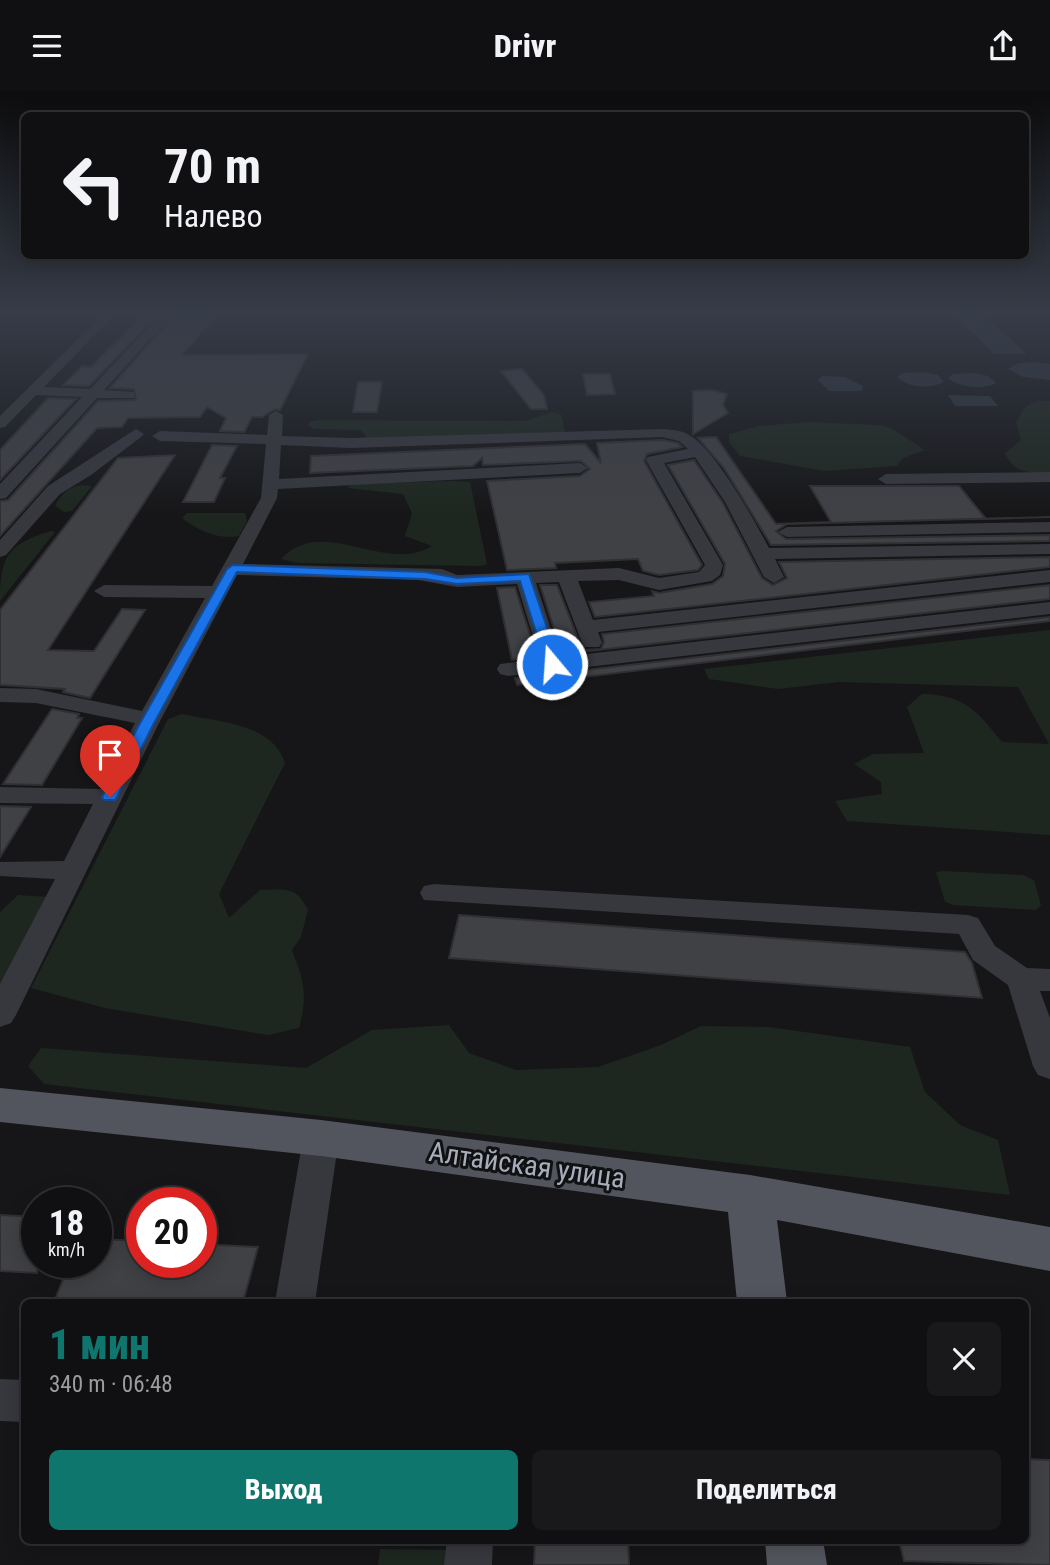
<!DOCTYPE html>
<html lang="ru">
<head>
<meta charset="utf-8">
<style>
  :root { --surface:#101012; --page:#19191b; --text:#f1f3f6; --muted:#9c9d9f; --line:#303032; --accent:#0f766e }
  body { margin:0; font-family:"Roboto Condensed",sans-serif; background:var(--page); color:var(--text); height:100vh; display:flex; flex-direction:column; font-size:26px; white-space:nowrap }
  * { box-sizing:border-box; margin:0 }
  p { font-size:23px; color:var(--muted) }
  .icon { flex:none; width:38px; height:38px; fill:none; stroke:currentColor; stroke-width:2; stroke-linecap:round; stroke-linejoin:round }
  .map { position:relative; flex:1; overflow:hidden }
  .panel { position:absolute; left:21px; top:1208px; width:1008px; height:245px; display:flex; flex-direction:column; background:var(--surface); border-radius:10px; box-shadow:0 4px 18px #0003,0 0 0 2px var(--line) }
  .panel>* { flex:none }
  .banner { position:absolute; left:21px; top:21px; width:1008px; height:147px; border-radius:10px; box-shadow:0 4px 18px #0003,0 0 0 2px var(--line); background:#101012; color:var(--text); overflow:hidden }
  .speed { position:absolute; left:21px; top:1096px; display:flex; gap:14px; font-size:35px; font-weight:700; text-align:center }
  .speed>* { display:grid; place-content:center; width:91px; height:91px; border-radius:50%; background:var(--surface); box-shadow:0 4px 18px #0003,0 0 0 2px var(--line); line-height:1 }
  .speed small { font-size:18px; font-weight:400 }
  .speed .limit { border:10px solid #d22; background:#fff; color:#111 }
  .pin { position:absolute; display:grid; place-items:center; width:60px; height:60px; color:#fff; margin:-72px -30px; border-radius:50% 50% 50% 0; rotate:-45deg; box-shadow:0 0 7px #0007 }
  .pin .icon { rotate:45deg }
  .me { position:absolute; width:77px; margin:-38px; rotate:342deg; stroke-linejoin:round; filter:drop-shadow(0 0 5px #0008) }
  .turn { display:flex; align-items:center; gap:24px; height:147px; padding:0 28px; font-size:32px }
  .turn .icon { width:91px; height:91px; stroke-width:2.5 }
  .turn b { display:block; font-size:49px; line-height:60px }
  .round { display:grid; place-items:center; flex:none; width:74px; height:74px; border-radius:10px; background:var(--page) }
  .summary { display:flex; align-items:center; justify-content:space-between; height:119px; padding:0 28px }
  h1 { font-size:42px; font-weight:800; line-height:52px; color:var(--accent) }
  .action { display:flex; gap:14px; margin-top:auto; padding:14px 28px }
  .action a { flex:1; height:80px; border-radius:10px; background:var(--accent); color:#fff; font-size:28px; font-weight:800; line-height:80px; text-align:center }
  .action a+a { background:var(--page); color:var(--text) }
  header { display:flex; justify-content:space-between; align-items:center; height:91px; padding:0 28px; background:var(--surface); font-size:32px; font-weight:800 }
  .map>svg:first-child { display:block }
  .green { fill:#1d271f }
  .water { fill:#2b353d }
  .building { fill:#404145; stroke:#303034; stroke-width:2 }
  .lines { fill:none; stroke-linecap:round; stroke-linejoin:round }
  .minor { fill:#36383e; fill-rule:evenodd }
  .major { fill:#52555d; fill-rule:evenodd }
  .route { fill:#1a73e8; stroke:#114b97; stroke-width:2 }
  .labels { text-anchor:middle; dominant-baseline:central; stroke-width:6; stroke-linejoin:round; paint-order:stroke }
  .near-street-label { font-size:28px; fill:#a7adb9; stroke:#111113 }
</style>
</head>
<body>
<header><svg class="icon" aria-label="menu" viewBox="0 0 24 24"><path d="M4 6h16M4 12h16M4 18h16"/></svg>Drivr<svg class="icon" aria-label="share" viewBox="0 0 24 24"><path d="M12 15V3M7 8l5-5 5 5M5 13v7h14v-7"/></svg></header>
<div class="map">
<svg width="1050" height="1474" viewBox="0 0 1050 1474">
  <rect width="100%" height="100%" fill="#161618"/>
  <path class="green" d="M1037,310H1050V383C1030,382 1013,382 1005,362L1021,349L1016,331L1026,315Z
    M552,321L561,323L565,341L491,346L367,347L361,339L314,338L308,335L309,331L318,329L525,330Z
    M808,331L879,334L891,337L925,359L903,367L897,375L825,380L740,365L729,351V343L759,335Z
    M450,390L470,391L487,473L481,475L297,472L281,468C323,423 385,484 432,455L405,445L412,422L403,403L347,397L351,393Z
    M82,394L92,395L72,420L64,421L55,415C61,403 69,396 82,394Z
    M187,422H245L247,430L239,445C218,449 199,440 182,427Z
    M51,440L55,441L0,510C0,466 7,453 51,440Z
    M1050,539V744L847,730L835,710L882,703L881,691L854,673L873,663L924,662L907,616L922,603C965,604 977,620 1002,651L1049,653L1018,596L839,591L778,598L709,588L704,578Z
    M182,623C217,631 273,632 285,672L219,803L229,827L260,799C285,799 296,794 308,819L301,846L292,859C304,891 308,903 299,937L268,944L105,917L31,897L168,628Z
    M943,780L1023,784L1034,789L1041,814L1036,819L953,814L945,811L936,781Z
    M18,804L48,806L0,895V821Z
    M449,934L469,962L516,979L598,976L661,954L701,935L769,936L910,956L925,1001L960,1034L998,1049L1010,1104L44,993L28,975L41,957L306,977L372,939Z
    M380,1458L452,1459L451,1474H378Z"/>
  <path class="water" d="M953,223H983L1027,263H994Z
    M1036,271L1050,273V289L1023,286L1008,278L1018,272Z
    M924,281L938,284L944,291C931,298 908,297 897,286L902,282Z
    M974,282L988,285L996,292C982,299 960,297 948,287L953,283Z
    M822,285L845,286L863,295L862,300H829L818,289Z
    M948,304L990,305L998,315H955Z"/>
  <path class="building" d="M147,220H161L89,295L63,294L82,275L91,276Z
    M178,220H220L182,264L308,263L280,319L275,318L262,326H252L244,341L220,340L226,327L207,316L200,326L128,327L122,336L97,337L0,445V410L8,409L98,310L136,309L134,298L110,297Z
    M522,278L544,304L547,318H531L501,280Z
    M583,283H610L615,303L587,304Z
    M358,291H382L377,321H353Z
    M712,299L727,303L723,314L728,322L693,343V300Z
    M48,307L76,308L0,389V359Z
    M716,346L776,433L831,431L810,395H959L986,428L1050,426L787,433L776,440L786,448L1050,444V450L771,454L724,377L698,347Z
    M663,349L678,352L682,356L647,363L644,370L702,474L698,479L659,484L643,480L638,468L555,472L556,477L507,479L487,390L580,385L590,378L581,370L483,374L482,367L473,375L310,382L311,365L585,353L601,372L597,352Z
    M212,354L237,355L220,387H225L214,411H183Z
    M175,364L48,559L94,560L122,518L145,519L90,607L63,601L65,598L0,594V519L118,367Z
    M694,369L723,412L762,487L773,494L787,487L779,471L1050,466V476L595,526L589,511L654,505L652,500L659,502L712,493L723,485L725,473L668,374Z
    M540,494H557L580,553L585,559L601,558L604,551L602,543L1050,494V508L562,563Z
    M515,496L537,566L512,569L497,497Z
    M1050,526V530L517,594L515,587Z
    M52,618L79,623L77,627H82L42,694L3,693Z
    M0,715L31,716L0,766Z
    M459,824L965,861L972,872L982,907L449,867Z
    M0,1124L37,1126V1182L0,1180Z
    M96,1148L142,1150V1171H201V1153L258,1156L243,1211H54L70,1171H96Z
    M1026,1368L1050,1369V1474L904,1470L899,1449H1026Z
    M535,1449H628L629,1474H534Z"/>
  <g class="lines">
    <path class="minor" d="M106,220H118L44,296L90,298L164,220H176L104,299L134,301V307H97L6,407L0,408V393L82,306L36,304L5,336L0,337V325Z
      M276,320L283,324L282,345L351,347L662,338C671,339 682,339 689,344C716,359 754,429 769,457L1050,453V463L775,468L784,486L774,492L764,486L725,411L695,366L664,372L723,474L720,484L712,490L659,499L619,489L578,490L593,529L1050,479V491L598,541L602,552L599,556H585L582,552L559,491L536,492L560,566L1050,511V523L508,585L500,583L497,578L500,573L540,568L517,493L457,496L418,489L237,484L158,634L16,924L11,932L0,936V893L55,788L0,785V771L64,770L93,713L0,712V696L101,698L135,632L36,612L0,611V597L36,598L142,620L205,507L104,506L94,500L104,494L212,495L261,407L266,353L160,350L152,345L160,340L267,344L269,324ZM662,346L679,350L688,358L648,366L646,369L705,474L699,481L659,487L619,477L457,484L442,478L243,473L277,407L278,398L580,382L588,377L580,372L279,388L281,354L351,357Z
      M136,338L144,343L141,346L91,384L60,403L6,464L0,466V449L48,395Z
      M1050,381V391L886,393L878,388L886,383Z
      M1050,431V441L787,446L778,441L787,436Z
      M434,793L968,824L978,827L995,855L1027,877L1050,878V900H1040L1050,927V988L1038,984L1033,975L1008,894L973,869L959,843L424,809L420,802L424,795Z
      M321,1033L333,1037L339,1047L315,1211H275L303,1047L309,1037Z
      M0,1288L24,1289V1331L0,1330Z
      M447,1449H493L492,1474H444Z"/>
    <path class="major" d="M0,997L321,1029L750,1084L1050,1136V1180L777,1129L787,1211H737L728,1121L321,1065L0,1031Z
      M765,1449H823L827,1474H767Z"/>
  </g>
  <linearGradient id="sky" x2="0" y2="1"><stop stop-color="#0c0c0d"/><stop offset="0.52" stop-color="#363c48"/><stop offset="1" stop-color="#363c48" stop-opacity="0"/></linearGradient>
  <rect width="1050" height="426" fill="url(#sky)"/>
  <path class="route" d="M233,474L425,481L457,487L529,483L559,573L552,577L546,573L520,490L457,493L425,488L237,481L153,634L117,706L115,709H104L102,706L139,634L227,478Z"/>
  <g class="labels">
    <g class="near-street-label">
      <text transform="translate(527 1074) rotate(8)">Алтайская улица</text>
    </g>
  </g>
</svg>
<div class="speed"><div>18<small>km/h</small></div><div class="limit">20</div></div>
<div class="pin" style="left:110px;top:706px;background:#d93025"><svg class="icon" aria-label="arrive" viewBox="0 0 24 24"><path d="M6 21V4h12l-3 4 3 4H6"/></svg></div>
<svg class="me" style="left:552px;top:573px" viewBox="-20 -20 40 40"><circle r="17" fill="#1a73e8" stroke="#fff" stroke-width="3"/><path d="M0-11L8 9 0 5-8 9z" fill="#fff"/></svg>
<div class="banner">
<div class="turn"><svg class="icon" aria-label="left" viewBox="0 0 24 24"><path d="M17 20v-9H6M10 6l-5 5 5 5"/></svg><div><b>70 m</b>Налево</div></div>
</div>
<section class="panel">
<div class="summary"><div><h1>1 мин</h1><p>340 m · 06:48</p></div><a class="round"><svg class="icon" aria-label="close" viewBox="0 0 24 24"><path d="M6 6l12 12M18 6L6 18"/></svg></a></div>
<div class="action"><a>Выход</a><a>Поделиться</a></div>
</section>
</div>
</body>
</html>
